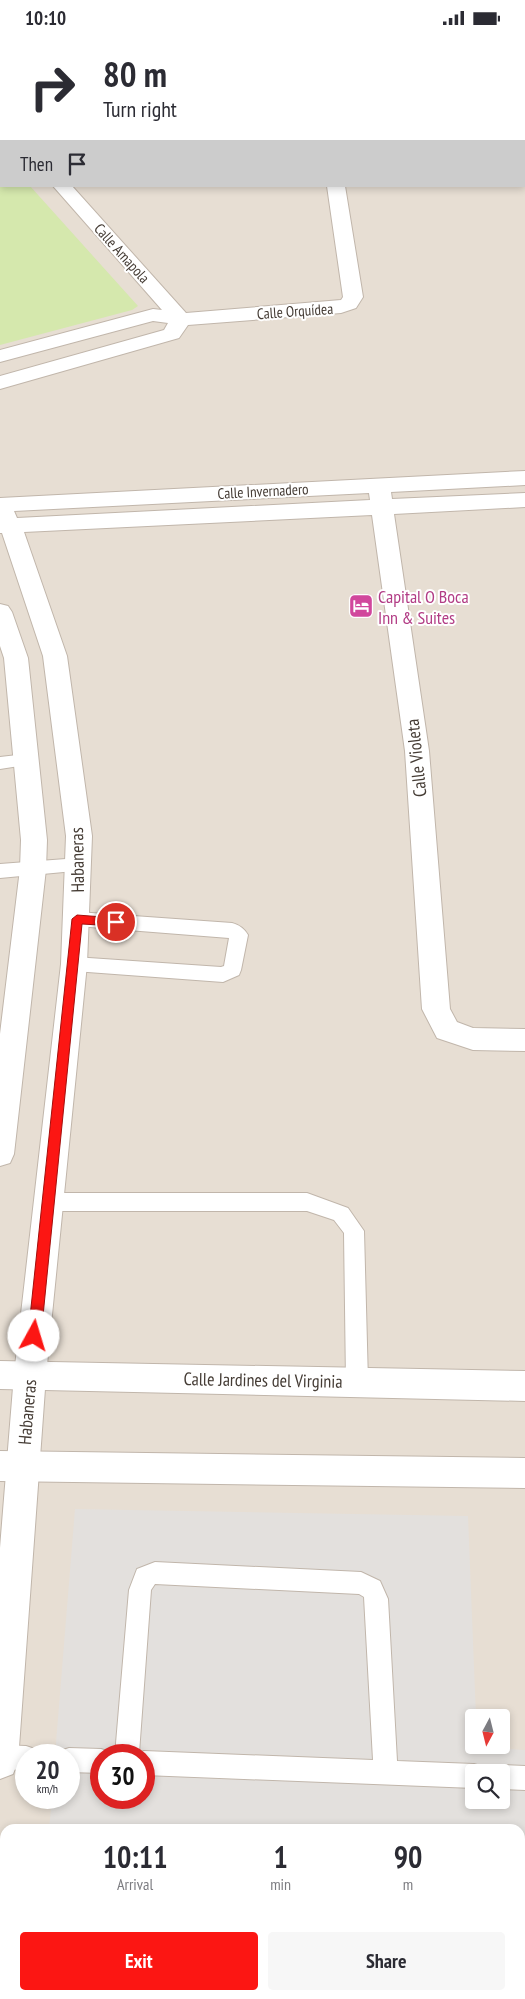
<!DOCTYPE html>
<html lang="en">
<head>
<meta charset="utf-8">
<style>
  :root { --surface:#fff; --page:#f7f7f7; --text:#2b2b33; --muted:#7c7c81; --accent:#fc1613 }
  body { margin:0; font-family:"PT Sans Narrow",sans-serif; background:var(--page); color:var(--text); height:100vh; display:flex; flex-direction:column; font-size:19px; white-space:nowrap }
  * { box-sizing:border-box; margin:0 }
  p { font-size:16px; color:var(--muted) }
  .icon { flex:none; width:28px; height:28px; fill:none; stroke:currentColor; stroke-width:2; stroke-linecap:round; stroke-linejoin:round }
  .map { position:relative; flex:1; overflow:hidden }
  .drawer { position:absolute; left:0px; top:1789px; width:525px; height:176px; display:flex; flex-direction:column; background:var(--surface); border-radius:15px 15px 0 0; box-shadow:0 2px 8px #0003 }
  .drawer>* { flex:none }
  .top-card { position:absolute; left:0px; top:0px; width:525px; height:152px; box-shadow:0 2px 8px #0003; background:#fff; color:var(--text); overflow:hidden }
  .needle { width:32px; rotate:187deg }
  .fabs { position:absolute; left:465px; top:1674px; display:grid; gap:10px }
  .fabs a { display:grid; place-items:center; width:45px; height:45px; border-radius:5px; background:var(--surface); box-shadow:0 2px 8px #0003; font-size:25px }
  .speed { position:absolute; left:15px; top:1709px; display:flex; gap:10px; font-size:25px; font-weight:700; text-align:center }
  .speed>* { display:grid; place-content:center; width:65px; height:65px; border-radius:50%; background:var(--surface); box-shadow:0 2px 8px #0003; line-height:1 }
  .speed small { font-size:12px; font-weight:400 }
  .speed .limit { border:8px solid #d22; background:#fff; color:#111 }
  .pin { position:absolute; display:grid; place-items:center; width:42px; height:42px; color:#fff; margin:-21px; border:2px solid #fff; border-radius:50%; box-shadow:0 1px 5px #0007 }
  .me { position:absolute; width:55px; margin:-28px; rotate:6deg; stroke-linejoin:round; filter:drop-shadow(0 0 4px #0008) }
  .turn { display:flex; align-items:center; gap:18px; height:105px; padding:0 20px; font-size:22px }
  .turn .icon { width:65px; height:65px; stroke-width:2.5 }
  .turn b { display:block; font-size:35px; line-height:42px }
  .then { display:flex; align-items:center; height:48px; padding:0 20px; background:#0003; gap:10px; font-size:19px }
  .eta { display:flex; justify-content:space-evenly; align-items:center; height:85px; text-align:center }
  .eta b { font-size:30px; font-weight:700; line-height:35px }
  .button { display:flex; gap:10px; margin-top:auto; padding:10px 20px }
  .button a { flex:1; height:58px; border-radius:5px; background:var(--accent); color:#fff; font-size:20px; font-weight:700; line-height:58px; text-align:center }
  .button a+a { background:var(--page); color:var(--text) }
  .status { display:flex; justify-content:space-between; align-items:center; height:35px; padding:0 25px; background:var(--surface); direction:ltr }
  .status svg { height:14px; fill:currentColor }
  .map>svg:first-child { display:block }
  .residential { fill:#e7ded3; fill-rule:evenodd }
  .green { fill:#d5e8ad }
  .parking { fill:#e3e0dd; fill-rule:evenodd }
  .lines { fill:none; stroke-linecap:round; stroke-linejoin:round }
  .service-casing { stroke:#c1b6ab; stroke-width:2 }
  .minor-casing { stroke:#c1b6ab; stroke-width:2 }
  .tertiary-casing { stroke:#c1b6ab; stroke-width:2 }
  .service { fill:#fff; fill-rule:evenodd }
  .minor { fill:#fff; fill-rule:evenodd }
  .tertiary { fill:#fff; fill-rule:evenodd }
  .route { fill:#fc1613; stroke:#a40e0c }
  .labels { text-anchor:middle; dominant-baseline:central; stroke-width:4; stroke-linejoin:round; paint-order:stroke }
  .far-street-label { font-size:15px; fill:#453c35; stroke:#fff }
  .hotel-label { font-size:18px; fill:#b23c85; stroke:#fff; text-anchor:start }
  .street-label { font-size:18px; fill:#453c35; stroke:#fff }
</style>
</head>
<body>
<div class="status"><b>10:10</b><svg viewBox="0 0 49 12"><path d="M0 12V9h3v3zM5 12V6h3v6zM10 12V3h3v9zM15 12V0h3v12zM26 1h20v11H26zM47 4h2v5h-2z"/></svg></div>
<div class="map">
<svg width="525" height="1964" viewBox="0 0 525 1964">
  <rect width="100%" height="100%" fill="#f3ede5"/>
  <path class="residential" d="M0,0H525V1964H0ZM1,1H524V151H1ZM474,1682H501V1710H474ZM26,1720H69V1762H26ZM101,1720H144V1762H101ZM474,1738H501V1765H474ZM5,1794H520V1960H5Z"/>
  <path class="green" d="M0,118L1,151H30L138,271L132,275L0,310Z"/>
  <path class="parking" d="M75,1474L468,1481L476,1682H474V1710H477V1712L525,1715V1964H36V1960H520V1794H49L52,1763L69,1762V1720H55ZM101,1720H144V1762H101ZM474,1738H501V1765H474Z"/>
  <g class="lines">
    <defs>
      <path id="service" d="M26,719L32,721L34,725L32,729L0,734V722Z
        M79,823L85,825L88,830L85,835L0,843V829Z
        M77,877L232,888C239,890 244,893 248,900L241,935L239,940L223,947L74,936L68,934L65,929L68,924L74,922L221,932L224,931L229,903L77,891L71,889L68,884L71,879Z
        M48,1158H307L348,1173L364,1196L368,1347L365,1354L357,1357L349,1354L346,1347L344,1198L334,1185L307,1176H48L41,1173L38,1167L41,1161Z
        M155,1527L361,1537L380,1546L388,1564L397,1726L474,1729L483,1732L485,1738H474V1753L144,1740V1720H115L129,1555L137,1534ZM155,1549L359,1559L364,1562L373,1725L144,1716L139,1718L151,1555Z
        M0,1710L26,1711L35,1714L37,1720H26V1735L0,1734Z
        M69,1713L101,1714L110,1717L111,1720H101V1738L69,1737V1720H59L60,1716Z
        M501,1730L525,1731V1755L501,1754V1738H491L492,1733Z"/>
      <path id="minor" d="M303,0H321L322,1H304Z
        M0,77H1V88H0Z
        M53,151H72L186,278L341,265L343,262L327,151H345L363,262L356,273L341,278L188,290L179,303L0,354V341L164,295L168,288L153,286L0,327V315L153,274L162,275Z
        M525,436V450L391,457L392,464L525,458V472L394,479L429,716L450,974L457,987L473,993L525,994V1016L473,1015L437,1003L422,974L405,716L372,480L24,497L67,621L92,801L87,929L46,1340L18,1726L13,1739L0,1744V1513L14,1340L61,929L66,801L43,621L2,498H0V463ZM369,458L370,465L17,483L14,476Z
        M0,569L8,571L12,577L28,623L47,805L46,834L14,1119L10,1128L0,1131V999L20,834L21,805L4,623L0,611Z"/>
      <path id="tertiary" d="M0,1326L525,1336V1366L0,1354Z
        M0,1416L525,1423V1453L0,1446Z"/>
    </defs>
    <use href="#service" class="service-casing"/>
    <use href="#minor" class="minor-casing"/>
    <use href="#tertiary" class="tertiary-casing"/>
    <use href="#service" class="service"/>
    <use href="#minor" class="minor"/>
    <use href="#tertiary" class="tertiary"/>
  </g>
  <path class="route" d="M77,880L116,883L121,887L116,891L82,889L41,1301L39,1305L34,1307L30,1305L28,1301L72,884Z"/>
  <defs>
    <symbol id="hotel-square" viewBox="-11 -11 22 22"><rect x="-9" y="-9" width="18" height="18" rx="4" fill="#d1479c" stroke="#fff"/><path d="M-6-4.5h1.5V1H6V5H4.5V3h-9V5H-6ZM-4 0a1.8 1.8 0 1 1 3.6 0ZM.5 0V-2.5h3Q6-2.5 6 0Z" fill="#fff"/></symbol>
  </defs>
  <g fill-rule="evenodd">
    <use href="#hotel-square" x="347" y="557" width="28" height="28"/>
  </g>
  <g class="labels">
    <g class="far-street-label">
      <text transform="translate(122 218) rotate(48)">Calle Amapola</text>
      <text transform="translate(295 276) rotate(-4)">Calle Orquídea</text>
      <text transform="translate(263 456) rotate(-3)">Calle Invernadero</text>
    </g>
    <g class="hotel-label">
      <text x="378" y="561">Capital O Boca<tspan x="378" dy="21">Inn &amp; Suites</tspan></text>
    </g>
    <g class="street-label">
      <text transform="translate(416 723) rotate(-96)">Calle Violeta</text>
      <text transform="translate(77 825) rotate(-91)">Habaneras</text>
      <text transform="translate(263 1345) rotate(1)">Calle Jardines del Virginia</text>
      <text transform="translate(27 1377) rotate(-85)">Habaneras</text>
    </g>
  </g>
</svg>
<div class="fabs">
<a><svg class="needle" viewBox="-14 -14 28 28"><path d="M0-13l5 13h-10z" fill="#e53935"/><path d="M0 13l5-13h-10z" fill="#7c7c81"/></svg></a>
<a><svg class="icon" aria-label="search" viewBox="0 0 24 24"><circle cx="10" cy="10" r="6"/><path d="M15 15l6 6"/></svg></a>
</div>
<div class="speed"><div>20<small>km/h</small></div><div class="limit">30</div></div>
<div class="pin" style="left:116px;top:887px;background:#d93025"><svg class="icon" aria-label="arrive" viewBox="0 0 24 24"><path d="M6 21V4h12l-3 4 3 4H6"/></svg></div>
<svg class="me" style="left:34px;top:1301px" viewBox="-20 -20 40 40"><circle r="19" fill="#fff"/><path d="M0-13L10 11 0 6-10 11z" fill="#fc1613"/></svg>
<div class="top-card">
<div class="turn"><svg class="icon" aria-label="right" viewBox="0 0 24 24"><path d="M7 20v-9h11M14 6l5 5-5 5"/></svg><div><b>80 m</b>Turn right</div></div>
<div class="then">Then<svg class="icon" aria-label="arrive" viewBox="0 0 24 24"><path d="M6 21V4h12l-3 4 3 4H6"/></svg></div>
</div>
<section class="drawer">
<div class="eta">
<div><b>10:11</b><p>Arrival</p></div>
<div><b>1</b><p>min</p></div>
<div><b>90</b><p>m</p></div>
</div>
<div class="button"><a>Exit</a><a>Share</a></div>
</section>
</div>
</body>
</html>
